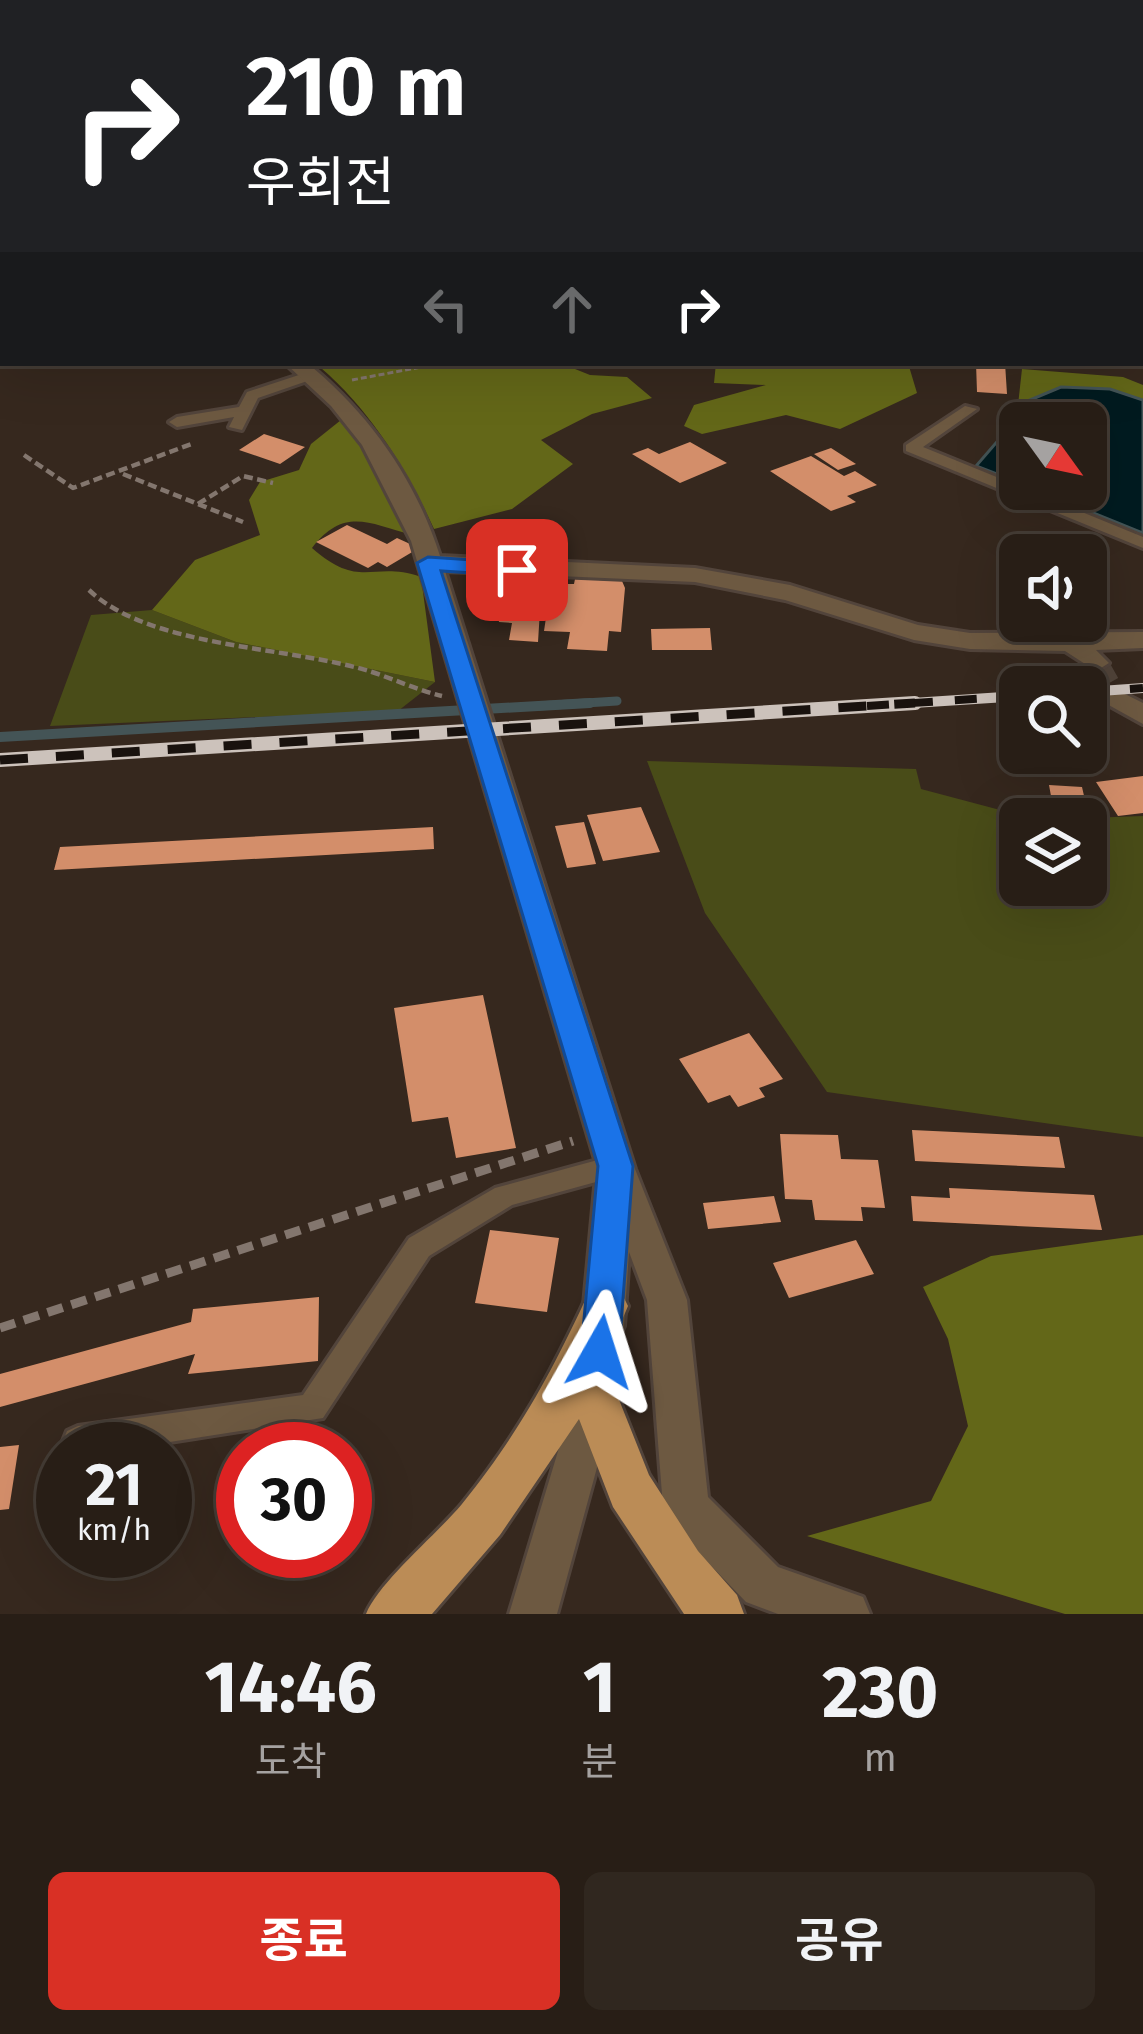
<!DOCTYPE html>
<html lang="ko">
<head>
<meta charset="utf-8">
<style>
  :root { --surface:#281e16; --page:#30271f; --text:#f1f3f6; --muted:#a5a2a1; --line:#443c35; --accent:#d93025 }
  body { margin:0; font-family:"Fira Sans","Noto Sans KR",sans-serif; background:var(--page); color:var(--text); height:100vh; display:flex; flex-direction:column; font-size:45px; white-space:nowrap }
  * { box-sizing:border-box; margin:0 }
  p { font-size:39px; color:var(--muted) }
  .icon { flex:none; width:66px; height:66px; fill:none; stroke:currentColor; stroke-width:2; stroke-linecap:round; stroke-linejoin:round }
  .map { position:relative; height:1614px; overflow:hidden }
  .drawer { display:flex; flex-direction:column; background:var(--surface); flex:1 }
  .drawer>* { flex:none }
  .banner { position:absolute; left:0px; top:0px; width:1143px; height:366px; box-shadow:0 12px 48px #0002,0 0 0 3px var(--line); background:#202124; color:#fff; overflow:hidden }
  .needle { width:78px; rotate:123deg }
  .buttons { position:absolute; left:999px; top:402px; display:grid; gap:24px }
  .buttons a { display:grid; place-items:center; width:108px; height:108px; border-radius:18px; background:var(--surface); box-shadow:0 12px 48px #0002,0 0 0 3px var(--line); font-size:60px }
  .speed { position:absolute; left:36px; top:1422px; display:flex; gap:24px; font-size:60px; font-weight:700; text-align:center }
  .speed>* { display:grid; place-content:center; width:156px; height:156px; border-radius:50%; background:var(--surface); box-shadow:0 12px 48px #0002,0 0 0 3px var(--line); line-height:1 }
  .speed small { font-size:30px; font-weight:400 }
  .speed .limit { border:18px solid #d22; background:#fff; color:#111 }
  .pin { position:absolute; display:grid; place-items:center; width:102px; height:102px; color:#fff; margin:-51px; border-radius:24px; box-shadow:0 6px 18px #0006 }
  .me { position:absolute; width:132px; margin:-66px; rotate:6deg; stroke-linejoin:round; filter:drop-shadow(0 0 9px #0008) }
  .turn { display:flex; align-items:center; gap:42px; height:252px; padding:0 48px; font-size:54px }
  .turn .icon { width:156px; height:156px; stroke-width:2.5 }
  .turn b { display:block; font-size:84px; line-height:102px }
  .lanes { display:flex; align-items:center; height:114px; padding:0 48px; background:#0003; justify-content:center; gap:60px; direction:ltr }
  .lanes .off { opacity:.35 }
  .eta { display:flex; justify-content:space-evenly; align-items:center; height:204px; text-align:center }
  .eta b { font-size:72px; font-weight:700; line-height:84px }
  .primary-button { display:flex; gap:24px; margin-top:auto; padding:24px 48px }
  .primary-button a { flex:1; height:138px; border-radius:18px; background:var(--accent); color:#fff; font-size:48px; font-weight:700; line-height:138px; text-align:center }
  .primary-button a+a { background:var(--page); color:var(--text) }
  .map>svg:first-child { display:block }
  .green { fill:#494c18 }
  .forest { fill:#636718 }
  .water { fill:#001b20; stroke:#445456; stroke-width:3 }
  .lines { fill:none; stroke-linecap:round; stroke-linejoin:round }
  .stream-far1 { stroke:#445456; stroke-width:9 }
  .stream { stroke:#445456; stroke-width:10 }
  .building { fill:#d38e6a }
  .minor-tunnel { stroke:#504339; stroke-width:24; stroke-dasharray:24 12; stroke-linecap:butt }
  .service-casing { stroke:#52443b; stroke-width:6 }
  .minor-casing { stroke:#52443b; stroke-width:6 }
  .trunk-casing { stroke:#52443b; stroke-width:6 }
  .path-far2 { stroke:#83766e; stroke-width:3; stroke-dasharray:6 3; stroke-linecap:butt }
  .path-far1 { stroke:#83766e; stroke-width:4.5; stroke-dasharray:9 4.5; stroke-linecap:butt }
  .path { stroke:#83766e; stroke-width:9; stroke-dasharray:16 9; stroke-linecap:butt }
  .service { fill:#6d5941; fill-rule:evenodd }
  .minor { fill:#6d5941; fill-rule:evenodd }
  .trunk { fill:#bb8c56; fill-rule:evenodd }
  .rail-far1-casing { stroke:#ccc2bb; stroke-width:10 }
  .rail-casing { stroke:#ccc2bb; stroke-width:14 }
  .rail-far1 { stroke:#19120e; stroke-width:8; stroke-dasharray:22; stroke-linecap:butt }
  .rail { stroke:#19120e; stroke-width:9; stroke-dasharray:28; stroke-linecap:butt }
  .route { fill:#1a73e8; stroke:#114b97; stroke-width:3 }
</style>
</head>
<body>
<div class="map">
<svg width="1143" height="1614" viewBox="0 0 1143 1614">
  <rect width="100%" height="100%" fill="#36281e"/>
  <path class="green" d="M152,610L236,642L435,682L398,711L50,726L91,615Z
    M647,761L916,769L921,789L1034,819H1020V885H1086V819H1057L1143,816V1137L827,1092L705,913Z"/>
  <path class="forest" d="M0,0H1143V321L1140,3H3V32Z
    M349,363H443L437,369L572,363L570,367L590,375L627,377L652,398L592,414L541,440L573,464L512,509L434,529C407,470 371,411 321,368Z
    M716,363H908L917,393L840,429L786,415L702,434L684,426L694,405L766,385L714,383Z
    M1022,369L1123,377L1143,385V400C1093,383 1067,385 1018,405Z
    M341,420L360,433L412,535C368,523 344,507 312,548C361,591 372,560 421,577L435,682L236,642L152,610L195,560L260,535L249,500L260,482L299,470L311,444Z
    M1143,1235V1614H1065L807,1536L931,1501L968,1426L948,1339L923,1287L991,1256Z"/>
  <path class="water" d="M1061,387L1110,389L1143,400V533L1034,489H1086V423H1020V483L976,466L1002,436L1018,405Z"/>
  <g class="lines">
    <path class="stream-far1" d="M538,706L617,701"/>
    <path class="stream" d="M0,737L590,703"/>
  </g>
  <path class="building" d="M976,363H1005L1007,394L977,392Z
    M264,434L305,447L280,464L239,450Z
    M690,442L727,463L680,483L632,454L648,448L659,454Z
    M831,448L856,464L838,470L814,454Z
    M811,456L844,476L855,471L877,485L847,496L856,502L831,511L770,471Z
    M347,525L387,544L397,538L419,548L387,567L378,562L368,568L316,542Z
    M514,577L542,578L538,642L509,640L512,623L499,622L494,594L512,593Z
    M575,579L622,581L625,588L621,632L609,631L607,651L567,649L570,632L544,631L551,584H574Z
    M710,628L712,650H652L651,629Z
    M1143,776V813L1118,816L1096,782Z
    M1049,785L1082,787L1087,809L1053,807Z
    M641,807L660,852L603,861L587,815Z
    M584,822L596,864L567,868L555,826Z
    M433,827L434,849L54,870L60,847Z
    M483,995L516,1148L456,1158L448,1117L412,1122L394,1008Z
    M749,1033L783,1079L759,1088L765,1097L738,1107L730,1095L708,1103L679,1059Z
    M912,1130L1059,1137L1065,1168L915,1161Z
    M780,1134L838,1135L841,1159L878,1160L885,1208L861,1207L863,1221L815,1220L812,1200L785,1199Z
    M949,1188L1094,1195L1102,1230L913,1221L911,1196L950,1198Z
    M774,1196L781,1222L708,1229L703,1203Z
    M490,1230L559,1238L547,1312L475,1303Z
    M856,1240L874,1274L789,1298L773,1263Z
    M319,1297L318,1361L188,1374L195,1354L0,1407V1374L191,1322L193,1309Z
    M19,1445L9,1509L0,1510V1447Z"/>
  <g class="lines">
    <path class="minor-tunnel" d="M1096,663L1115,697"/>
    <defs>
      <path id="service" d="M311,371L316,372V378L258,398L242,430L229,427L234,417L177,427L169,422L177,417L239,407L247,392Z
        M965,406L977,409L923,447L1143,537V548L906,451V445Z
        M616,1155L625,1158L629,1166L625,1174L512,1205L429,1256L323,1418L125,1449H66L63,1441L67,1431L78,1426L303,1395L409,1238L495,1188Z"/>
      <path id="minor" d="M0,77L3,78V86L0,85Z
        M0,130H3V140H0Z
        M0,163H3V173H0Z
        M0,321H3V333H0Z
        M285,363H307C369,413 416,480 440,556L695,568L790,585L918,625L970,633L1143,632V648L1096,650L1109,663L1096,671L1065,651L970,649L914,640L785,600L695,582L445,571L635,1169L687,1300L708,1497L778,1567L863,1597L870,1614H778L746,1602L670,1523L663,1507L647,1300L629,1252L624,1326L618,1339L603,1345L588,1339L582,1326L597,1166L411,541L362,445L331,406Z
        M1115,689L1143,703V724L1105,703L1101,697L1105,691Z
        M595,1378L610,1384L616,1398L557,1614H509L574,1398L580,1384Z"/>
      <path id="trunk" d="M605,1286L621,1292L628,1306L598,1377L612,1382L649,1475L698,1551L737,1595L744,1614H684L613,1507L579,1419L500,1535L432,1614H366C379,1582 436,1535 462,1504C519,1433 551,1374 589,1292Z"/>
    </defs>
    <use href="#service" class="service-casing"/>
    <use href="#minor" class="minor-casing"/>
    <use href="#trunk" class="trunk-casing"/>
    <path class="path-far2" d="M310,0L320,3
      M972,0L991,3
      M935,3L967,0
      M352,380L443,363"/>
    <path class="path-far1" d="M24,455L73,488L194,443
      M123,474L243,522
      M198,504L243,476L273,483
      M89,590C151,649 292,646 372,672C396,680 417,690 442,696"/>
    <path class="path" d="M0,1328L573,1141"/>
    <use href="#service" class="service"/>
    <use href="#minor" class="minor"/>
    <use href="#trunk" class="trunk"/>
    <defs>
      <path id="rail-far1" d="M1086,692L1143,688
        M867,706L1020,696"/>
      <path id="rail" d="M0,760L915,703"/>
    </defs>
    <use href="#rail-far1" class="rail-far1-casing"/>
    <use href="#rail" class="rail-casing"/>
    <use href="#rail-far1" class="rail-far1"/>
    <use href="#rail" class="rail"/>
  </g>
  <path class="route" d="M428,557L517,563L528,570L517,576L441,571L633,1166L619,1352L614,1364L600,1369L587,1364L581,1352L598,1166L417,563Z"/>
</svg>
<div class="buttons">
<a><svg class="needle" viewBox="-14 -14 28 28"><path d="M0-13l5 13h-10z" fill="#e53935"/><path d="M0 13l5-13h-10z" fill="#a5a2a1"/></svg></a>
<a><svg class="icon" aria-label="sound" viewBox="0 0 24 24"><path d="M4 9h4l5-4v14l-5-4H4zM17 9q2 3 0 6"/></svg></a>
<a><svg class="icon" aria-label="search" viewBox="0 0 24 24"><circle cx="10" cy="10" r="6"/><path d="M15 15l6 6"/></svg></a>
<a><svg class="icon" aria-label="layers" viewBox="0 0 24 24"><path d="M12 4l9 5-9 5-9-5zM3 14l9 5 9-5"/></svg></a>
</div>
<div class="speed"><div>21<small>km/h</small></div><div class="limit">30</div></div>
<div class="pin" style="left:517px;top:570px;background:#d93025"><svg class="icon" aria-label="arrive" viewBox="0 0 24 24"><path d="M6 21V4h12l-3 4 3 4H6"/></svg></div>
<svg class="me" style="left:600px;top:1352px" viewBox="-20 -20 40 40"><path d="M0-17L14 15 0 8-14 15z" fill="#1a73e8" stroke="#fff" stroke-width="4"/></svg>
<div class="banner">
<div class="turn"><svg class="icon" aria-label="right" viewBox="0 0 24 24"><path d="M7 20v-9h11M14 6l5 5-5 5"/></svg><div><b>210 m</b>우회전</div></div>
<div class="lanes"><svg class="icon off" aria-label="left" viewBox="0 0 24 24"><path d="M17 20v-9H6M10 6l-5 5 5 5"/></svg><svg class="icon off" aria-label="ahead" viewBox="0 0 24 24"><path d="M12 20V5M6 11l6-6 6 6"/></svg><svg class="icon" aria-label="right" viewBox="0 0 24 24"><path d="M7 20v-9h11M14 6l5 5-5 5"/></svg></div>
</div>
</div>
<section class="drawer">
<div class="eta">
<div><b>14:46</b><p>도착</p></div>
<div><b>1</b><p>분</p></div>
<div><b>230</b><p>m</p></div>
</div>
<div class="primary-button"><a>종료</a><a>공유</a></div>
</section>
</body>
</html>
